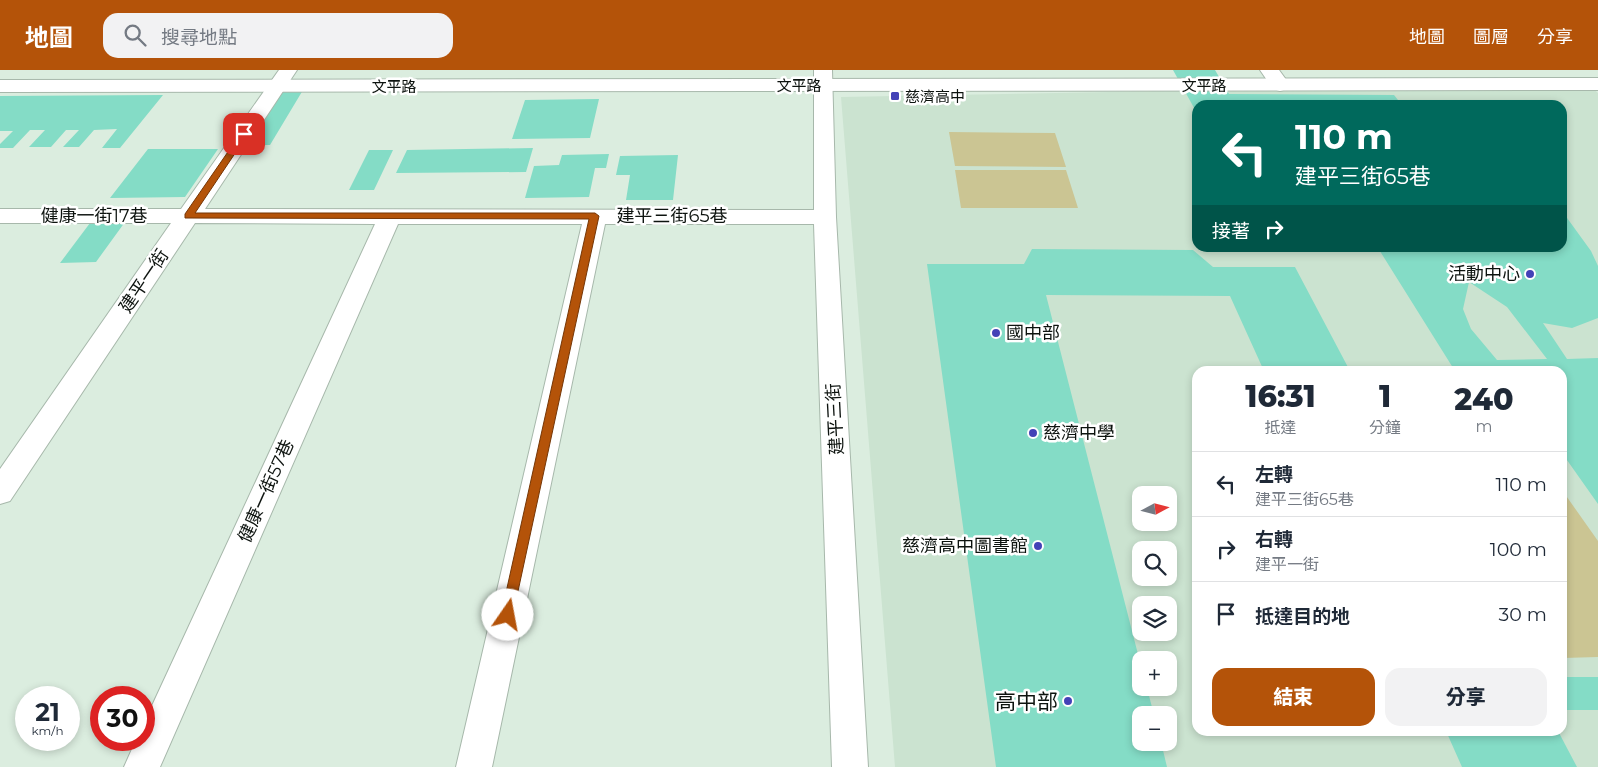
<!DOCTYPE html>
<html lang="zh-TW">
<head>
<meta charset="utf-8">
<style>
  :root { --surface:#fff; --page:#f2f2f3; --text:#1f2937; --muted:#747a83; --line:#e0e1e3; --accent:#b45309 }
  body { margin:0; font-family:Montserrat,"Noto Sans TC",sans-serif; background:var(--page); color:var(--text); height:100vh; display:flex; flex-direction:column; font-size:19px; white-space:nowrap }
  * { box-sizing:border-box; margin:0 }
  p { font-size:16px; color:var(--muted) }
  .icon { flex:none; width:28px; height:28px; fill:none; stroke:currentColor; stroke-width:2; stroke-linecap:round; stroke-linejoin:round }
  .map { position:relative; flex:1; overflow:hidden }
  .sheet { position:absolute; left:1192px; top:296px; width:375px; height:370px; display:flex; flex-direction:column; background:var(--surface); border-radius:15px; box-shadow:0 2px 8px #0003 }
  .sheet>* { flex:none }
  .top-card { position:absolute; left:1192px; top:30px; width:375px; height:152px; border-radius:15px; box-shadow:0 2px 8px #0003; background:#00695c; color:#fff; overflow:hidden }
  .needle { width:32px; rotate:83deg }
  .tools { position:absolute; left:1132px; top:416px; display:grid; gap:10px }
  .tools a { display:grid; place-items:center; width:45px; height:45px; border-radius:10px; background:var(--surface); box-shadow:0 2px 8px #0003; font-size:25px }
  .speed { position:absolute; left:15px; top:616px; display:flex; gap:10px; font-size:25px; font-weight:700; text-align:center }
  .speed>* { display:grid; place-content:center; width:65px; height:65px; border-radius:50%; background:var(--surface); box-shadow:0 2px 8px #0003; line-height:1 }
  .speed small { font-size:12px; font-weight:400 }
  .speed .limit { border:8px solid #d22; background:#fff; color:#111 }
  .pin { position:absolute; display:grid; place-items:center; width:42px; height:42px; color:#fff; margin:-21px; border-radius:10px; box-shadow:0 2px 8px #0006 }
  .me { position:absolute; width:55px; margin:-28px; rotate:12deg; stroke-linejoin:round; filter:drop-shadow(0 0 4px #0008) }
  .turn { display:flex; align-items:center; gap:18px; height:105px; padding:0 20px; font-size:22px }
  .turn .icon { width:65px; height:65px; stroke-width:2.5 }
  .turn b { display:block; font-size:35px; line-height:42px }
  .then { display:flex; align-items:center; height:48px; padding:0 20px; background:#0003; gap:10px; font-size:19px }
  .eta { display:flex; justify-content:space-evenly; align-items:center; height:85px; text-align:center }
  .eta b { font-size:30px; font-weight:800; line-height:35px }
  .action { display:flex; gap:10px; margin-top:auto; padding:10px 20px }
  .action a { flex:1; height:58px; border-radius:15px; background:var(--accent); color:#fff; font-size:20px; font-weight:800; line-height:58px; text-align:center }
  .action a+a { background:var(--page); color:var(--text) }
  ul { padding:0; list-style:none }
  li { display:flex; align-items:center; gap:15px; height:65px; padding:0 20px; border-top:1px solid var(--line) }
  li div { flex:1 }
  li b { display:block; font-size:19px }
  li em { font-style:normal }
  header { display:flex; align-items:center; gap:30px; box-sizing:border-box; height:70px; padding:0 25px; background:var(--accent); color:#fff }
  header strong { font-size:24px }
  nav { display:flex; gap:28px; margin-inline-start:auto; font-size:18px }
  .search { width:350px; height:45px; background:var(--page); display:flex; align-items:center; gap:12px; box-sizing:border-box; padding:0 18px; border-radius:15px; color:var(--muted); font-size:19px }
  .map>svg:first-child { display:block }
  .built { fill:#cbe3d0; fill-rule:evenodd }
  .green { fill:#cbc593 }
  .building { fill:#84dcc6; fill-rule:evenodd }
  .lines { fill:none; stroke-linecap:round; stroke-linejoin:round }
  .street-casing { stroke:#a7b8ab; stroke-width:2 }
  .secondary-casing { stroke:#a7b8ab; stroke-width:2 }
  .street { fill:#fff; fill-rule:evenodd }
  .secondary { fill:#fff; fill-rule:evenodd }
  .route { fill:#b45309; stroke:#753606 }
  .poi-dot { fill:#4342b7; stroke:#fff; stroke-width:2 }
  .labels { text-anchor:middle; dominant-baseline:central; stroke-width:5; stroke-linejoin:round; paint-order:stroke }
  .far-street-label { font-size:15px; fill:#0d130f; stroke:#fff }
  .far-poi-label { font-size:15px; fill:#0d130f; stroke:#fff; text-anchor:start }
  .street-label { font-size:18px; fill:#0d130f; stroke:#fff }
  .poi-label { font-size:18px; fill:#0d130f; stroke:#fff; text-anchor:end }
  .near-poi-label { font-size:21px; fill:#0d130f; stroke:#fff; text-anchor:end }
</style>
</head>
<body>
<header>
<strong>地圖</strong>
<div class="search"><svg class="icon" aria-label="search" viewBox="0 0 24 24"><circle cx="10" cy="10" r="6"/><path d="M15 15l6 6"/></svg>搜尋地點</div>
<nav><a>地圖</a><a>圖層</a><a>分享</a></nav>
</header>
<div class="map">
<svg width="1598" height="697" viewBox="0 0 1598 697">
  <rect width="100%" height="100%" fill="#dbeddf"/>
  <path class="built" d="M1587,13L1598,23V697H895L841,27ZM1198,35H1562V178H1198ZM1198,301H1562V661H1198ZM1141,425H1169V452H1141ZM1141,480H1169V508H1141ZM1141,535H1169V562H1141ZM1141,590H1169V618H1141ZM1141,645H1169V672H1141Z"/>
  <path class="green" d="M949,62L1055,63L1066,97L955,96Z
    M955,100H1066L1078,138H961Z
    M1562,420L1598,471V587L1563,588Z"/>
  <path class="building" d="M1173,0H1215L1229,24L1394,25L1402,35H1198V45Z
    M283,20H303L270,75H248Z
    M163,25L120,78H102L117,59L94,60L79,77H63L79,60H66L51,77H29L45,60H30L13,78H0V74L13,61H0V26Z
    M599,29L590,68L512,69L525,30Z
    M533,78L526,102L396,103L407,80Z
    M148,79H218L185,127L110,128Z
    M369,80H393L374,120H349Z
    M609,84L606,98H595L589,127L525,128L534,96L559,95L562,85Z
    M678,85L673,130H626L630,105H616L620,86Z
    M1562,141L1591,181L1598,196V248L1572,258L1543,253L1567,289L1598,288V434L1562,383V301H1455L1378,178H1562ZM1469,212L1507,237L1547,289L1497,290L1471,259L1463,239Z
    M125,152L96,192L60,193L90,153Z
    M1032,179L1193,180L1213,197H1295L1350,301H1264L1230,226L1046,225L1141,596V618H1147L1154,645H1141V672H1161L1167,697H996L927,194H1024Z
    M1562,607H1598V640H1562Z
    M1446,661H1558L1577,697H1462Z"/>
  <g class="lines">
    <defs>
      <path id="street" d="M279,0H297L205,139L814,140V0H832L836,147L868,697H832L814,154H605L492,697H456L582,154H398L160,697H124L136,670H144V653L375,154L195,153L10,431L0,434V399L171,153H0V139H181Z
        M1260,0H1279L1290,15L1287,19L1280,21L1273,19Z"/>
      <path id="secondary" d="M1598,8V20L0,22V10Z"/>
    </defs>
    <use href="#street" class="street-casing"/>
    <use href="#secondary" class="secondary-casing"/>
    <use href="#street" class="street"/>
    <use href="#secondary" class="secondary"/>
  </g>
  <path class="route" d="M241,63L248,64L195,143H595L599,146L512,549L508,551L503,549L501,545L589,149L185,148V144Z"/>
  <g class="poi-dot">
    <rect x="890" y="21" width="10" height="10" rx="2.5"/>
    <circle cx="1530" cy="204" r="5"/>
    <circle cx="996" cy="263" r="5"/>
    <circle cx="1033" cy="363" r="5"/>
    <circle cx="1038" cy="476" r="5"/>
    <circle cx="1068" cy="631" r="5"/>
  </g>
  <g class="labels">
    <g class="far-street-label">
      <text x="799" y="15">文平路</text>
      <text x="1204" y="15">文平路</text>
      <text x="394" y="16">文平路</text>
    </g>
    <g class="far-poi-label">
      <text x="905" y="26">慈濟高中</text>
    </g>
    <g class="street-label">
      <text x="94" y="146">健康一街17巷</text>
      <text x="672" y="146">建平三街65巷</text>
      <text transform="translate(144 211) rotate(-56)">建平一街</text>
      <text transform="translate(835 349) rotate(-93)">建平三街</text>
      <text transform="translate(266 421) rotate(-66)">健康一街57巷</text>
    </g>
    <g class="poi-label">
      <text x="1520" y="204">活動中心</text>
      <text x="1006" y="263" text-anchor="start">國中部</text>
      <text x="1043" y="363" text-anchor="start">慈濟中學</text>
      <text x="1028" y="476">慈濟高中圖書館</text>
    </g>
    <g class="near-poi-label">
      <text x="1058" y="631">高中部</text>
    </g>
  </g>
</svg>
<div class="tools">
<a><svg class="needle" viewBox="-14 -14 28 28"><path d="M0-13l5 13h-10z" fill="#e53935"/><path d="M0 13l5-13h-10z" fill="#747a83"/></svg></a>
<a><svg class="icon" aria-label="search" viewBox="0 0 24 24"><circle cx="10" cy="10" r="6"/><path d="M15 15l6 6"/></svg></a>
<a><svg class="icon" aria-label="layers" viewBox="0 0 24 24"><path d="M12 4l9 5-9 5-9-5zM3 14l9 5 9-5"/></svg></a>
<a>+</a>
<a>−</a>
</div>
<div class="speed"><div>21<small>km/h</small></div><div class="limit">30</div></div>
<div class="pin" style="left:244px;top:64px;background:#d93025"><svg class="icon" aria-label="arrive" viewBox="0 0 24 24"><path d="M6 21V4h12l-3 4 3 4H6"/></svg></div>
<svg class="me" style="left:508px;top:545px" viewBox="-20 -20 40 40"><circle r="19" fill="#fff"/><path d="M0-13L10 11 0 6-10 11z" fill="#b45309"/></svg>
<div class="top-card">
<div class="turn"><svg class="icon" aria-label="left" viewBox="0 0 24 24"><path d="M17 20v-9H6M10 6l-5 5 5 5"/></svg><div><b>110 m</b>建平三街65巷</div></div>
<div class="then">接著<svg class="icon" aria-label="right" viewBox="0 0 24 24"><path d="M7 20v-9h11M14 6l5 5-5 5"/></svg></div>
</div>
<section class="sheet">
<div class="eta">
<div><b>16:31</b><p>抵達</p></div>
<div><b>1</b><p>分鐘</p></div>
<div><b>240</b><p>m</p></div>
</div>
<ul>
<li><svg class="icon" aria-label="left" viewBox="0 0 24 24"><path d="M17 20v-9H6M10 6l-5 5 5 5"/></svg><div><b>左轉</b><p>建平三街65巷</p></div><em>110 m</em></li>
<li><svg class="icon" aria-label="right" viewBox="0 0 24 24"><path d="M7 20v-9h11M14 6l5 5-5 5"/></svg><div><b>右轉</b><p>建平一街</p></div><em>100 m</em></li>
<li><svg class="icon" aria-label="arrive" viewBox="0 0 24 24"><path d="M6 21V4h12l-3 4 3 4H6"/></svg><div><b>抵達目的地</b></div><em>30 m</em></li>
</ul>
<div class="action"><a>結束</a><a>分享</a></div>
</section>
</div>
</body>
</html>
